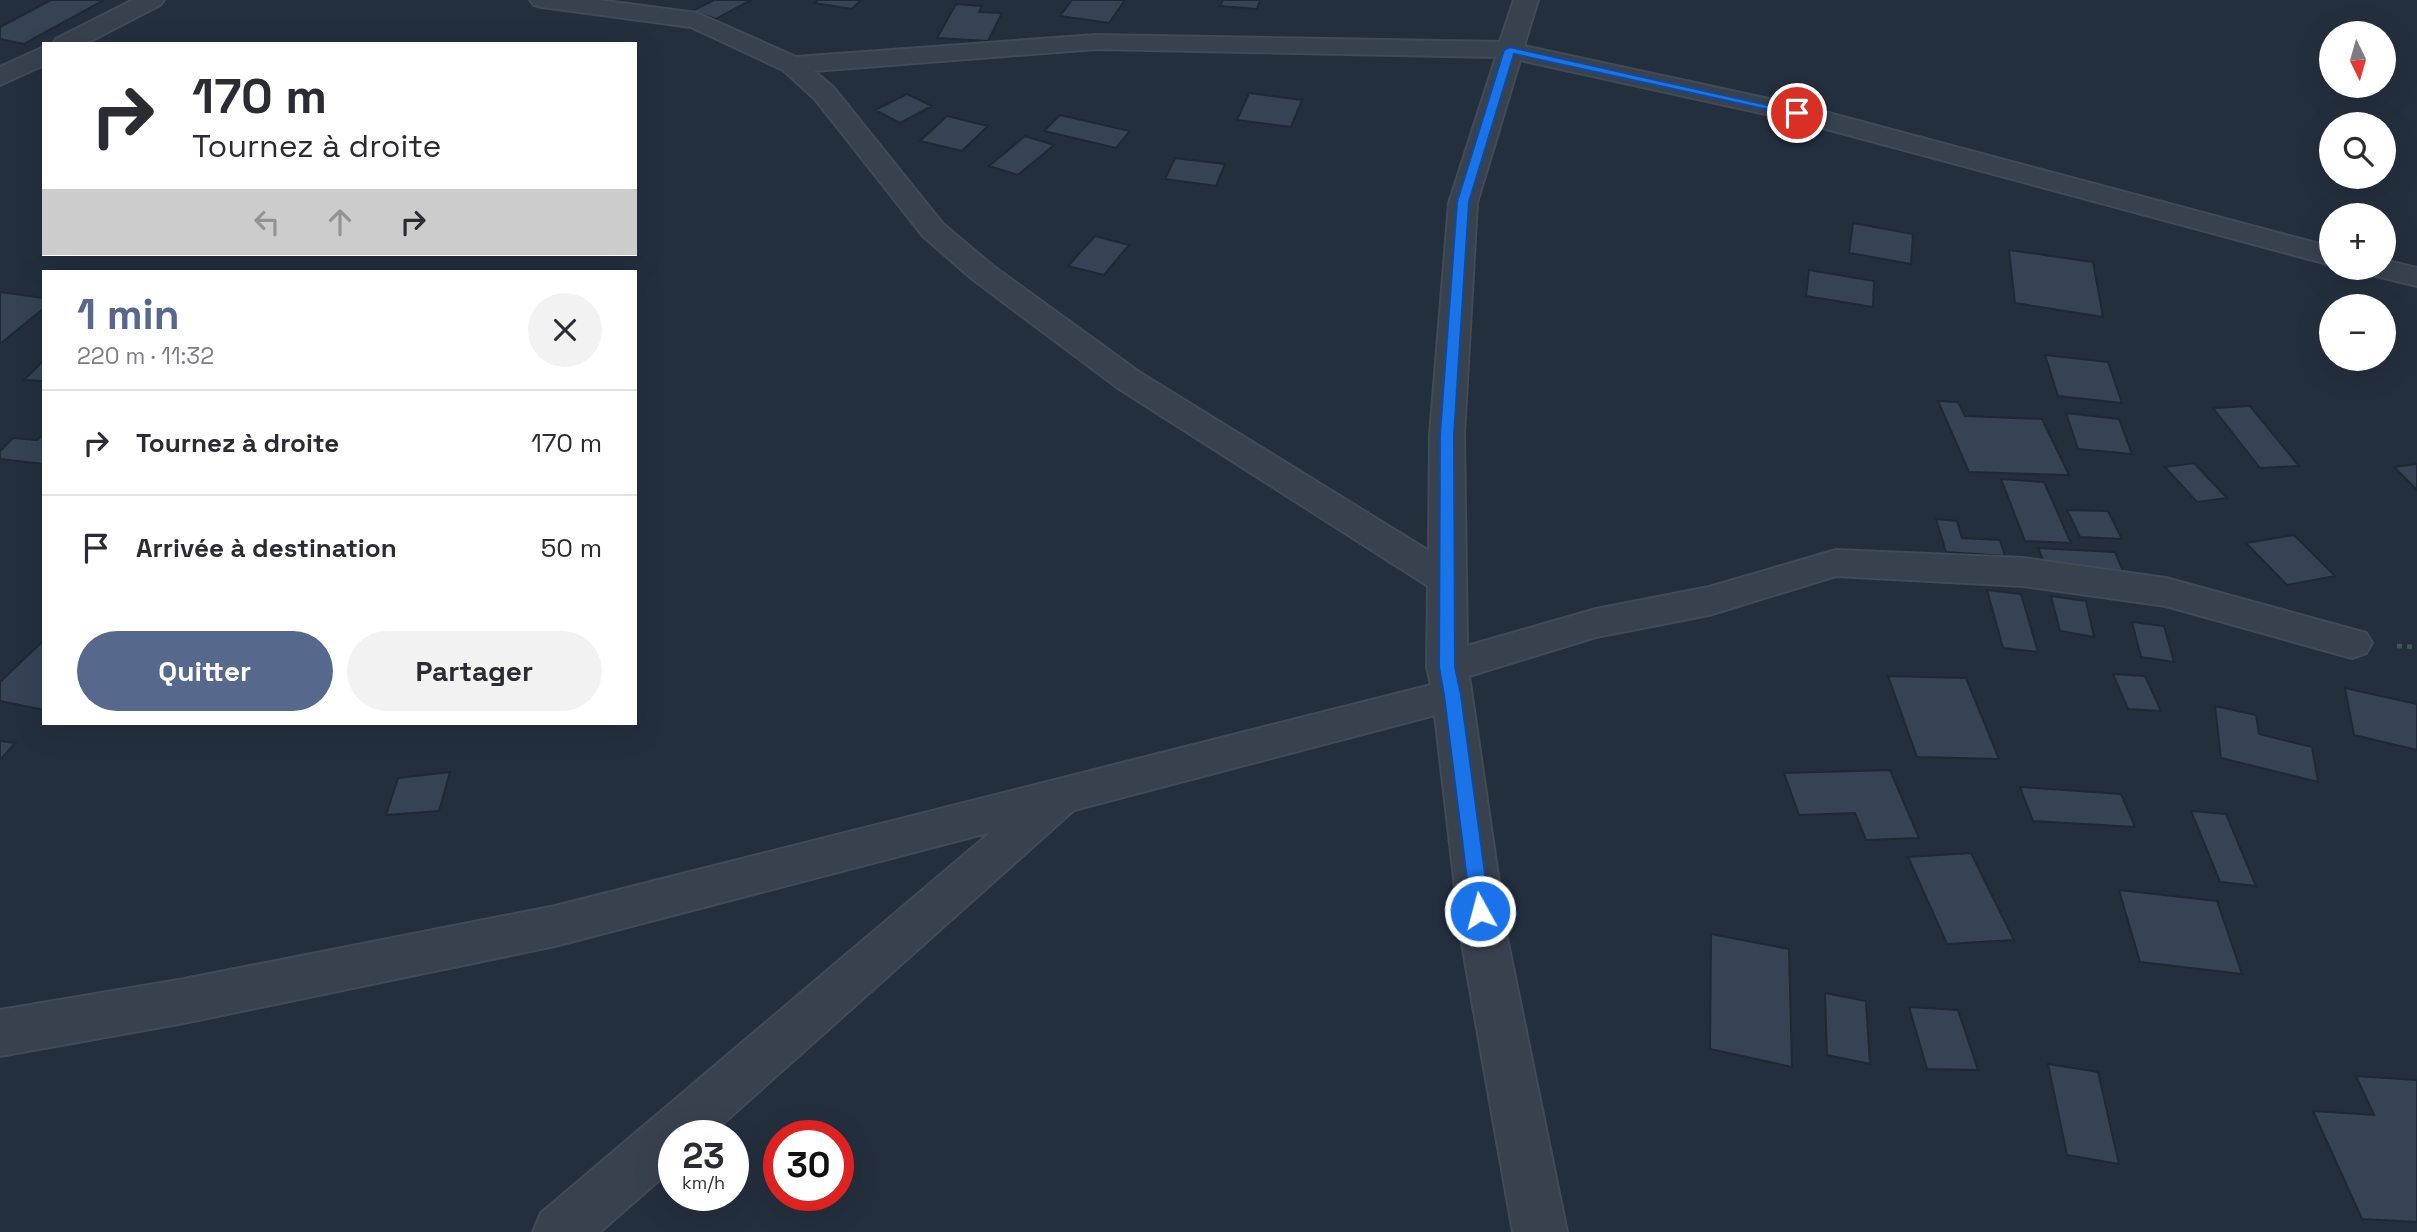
<!DOCTYPE html>
<html lang="fr">
<head>
<meta charset="utf-8">
<style>
  :root { --surface:#fff; --page:#f2f2f3; --text:#2b2b33; --muted:#7c7c81; --line:#e1e1e2; --accent:#56698c }
  body { margin:0; font-family:"Space Grotesk",sans-serif; background:var(--page); color:var(--text); height:100vh; display:flex; flex-direction:column; font-size:26px; white-space:nowrap }
  * { box-sizing:border-box; margin:0 }
  p { font-size:23px; color:var(--muted) }
  .icon { flex:none; width:38px; height:38px; fill:none; stroke:currentColor; stroke-width:2; stroke-linecap:round; stroke-linejoin:round }
  .map { position:relative; flex:1; overflow:hidden }
  .panel { position:absolute; left:42px; top:270px; width:595px; height:455px; display:flex; flex-direction:column; background:var(--surface); border-radius:0px; box-shadow:0 7px 28px #0002 }
  .panel>* { flex:none }
  .top-card { position:absolute; left:42px; top:42px; width:595px; height:214px; border-radius:0px; box-shadow:0 7px 28px #0002; background:#fff; color:var(--text); overflow:hidden }
  .needle { width:46px; rotate:175deg }
  .tools { position:absolute; left:2319px; top:21px; display:grid; gap:14px }
  .tools a { display:grid; place-items:center; width:77px; height:77px; border-radius:50%; background:var(--surface); box-shadow:0 7px 28px #0002; font-size:35px }
  .speed { position:absolute; left:658px; top:1120px; display:flex; gap:14px; font-size:35px; font-weight:700; text-align:center }
  .speed>* { display:grid; place-content:center; width:91px; height:91px; border-radius:50%; background:var(--surface); box-shadow:0 7px 28px #0002; line-height:1 }
  .speed small { font-size:18px; font-weight:400 }
  .speed .limit { border:10px solid #d22; background:#fff; color:#111 }
  .pin { position:absolute; display:grid; place-items:center; width:60px; height:60px; color:#fff; margin:-30px; border:4px solid #fff; border-radius:50%; box-shadow:0 2px 7px #0007 }
  .me { position:absolute; width:77px; margin:-38px; rotate:353deg; stroke-linejoin:round; filter:drop-shadow(0 0 5px #0008) }
  .turn { display:flex; align-items:center; gap:24px; height:147px; padding:0 35px; font-size:32px }
  .turn .icon { width:91px; height:91px; stroke-width:2.5 }
  .turn b { display:block; font-size:49px; line-height:60px }
  .lanes { display:flex; align-items:center; height:66px; padding:0 35px; background:#0003; justify-content:center; gap:35px; direction:ltr }
  .lanes .off { opacity:.35 }
  .round { display:grid; place-items:center; flex:none; width:74px; height:74px; border-radius:37px; background:var(--page) }
  .headline { display:flex; align-items:center; justify-content:space-between; height:119px; padding:0 35px }
  h1 { font-size:42px; font-weight:700; line-height:52px; color:var(--accent) }
  .action { display:flex; gap:14px; margin-top:auto; padding:14px 35px }
  .action a { flex:1; height:80px; border-radius:42px; background:var(--accent); color:#fff; font-size:28px; font-weight:700; line-height:80px; text-align:center }
  .action a+a { background:var(--page); color:var(--text) }
  ul { padding:0; list-style:none }
  li { display:flex; align-items:center; gap:21px; height:105px; padding:0 35px; border-top:2px solid var(--line) }
  li div { flex:1 }
  li b { display:block; font-size:26px }
  li em { font-style:normal }
  .map>svg:first-child { display:block }
  .building { fill:#364354; stroke:#1f2835; stroke-width:2 }
  .lines { fill:none; stroke-linecap:round; stroke-linejoin:round }
  .minor-casing { stroke:#414a57; stroke-width:4 }
  .path { stroke:#3f5557; stroke-width:4.5; stroke-dasharray:5 5; stroke-linecap:butt }
  .minor { fill:#38414e; fill-rule:evenodd }
  .route { fill:#1a73e8; stroke:#114b97; stroke-width:2 }
</style>
</head>
<body>
<div class="map">
<svg width="2417" height="1232" viewBox="0 0 2417 1232">
  <rect width="100%" height="100%" fill="#242f3e"/>
  <path class="building" d="M51,0H104L24,44L0,39V27Z
    M714,0H751L716,19L692,11Z
    M818,0H861L852,9L815,3Z
    M1072,0H1125L1109,23L1060,16Z
    M1223,0H1260L1257,9L1220,6Z
    M956,4L982,6L979,12L1002,13L988,41L937,38Z
    M1249,93L1302,100L1291,127L1237,120Z
    M907,94L932,106L900,123L875,110Z
    M1060,115L1130,131L1116,148L1044,131Z
    M947,116L988,126L962,151L920,141Z
    M1025,136L1054,145L1018,175L989,166Z
    M1175,158L1225,164L1216,186L1165,179Z
    M1853,223L1913,234L1911,264L1849,253Z
    M1095,236L1129,245L1104,275L1068,266Z
    M2009,250L2093,262L2103,317L2015,303Z
    M1809,270L1874,281L1873,307L1806,296Z
    M0,292L44,298V308L0,344Z
    M2045,355L2108,362L2122,403L2058,396Z
    M44,360V381L24,380Z
    M1938,401L1958,402L1965,416L2042,419L2069,475L1969,472Z
    M2250,406L2299,466L2260,468L2213,408Z
    M2066,413L2119,419L2132,454L2078,449Z
    M44,434V464L0,459V451L13,438L37,440Z
    M2194,463L2227,498L2197,502L2165,467Z
    M2417,464V490L2394,467Z
    M2001,479L2044,482L2071,543L2025,541Z
    M2067,510L2108,511L2122,539L2080,537Z
    M1936,519L1957,521L1962,538L2000,540L2005,556L1946,552Z
    M2294,535L2335,576L2287,585L2246,543Z
    M2038,548L2115,552L2123,571L2046,567Z
    M1987,590L2021,594L2038,652L2003,648Z
    M2051,596L2086,601L2094,637L2060,631Z
    M2132,622L2164,626L2174,662L2141,657Z
    M44,640V710L0,701V682Z
    M2113,674L2145,676L2161,711L2128,709Z
    M1888,676L1966,678L1999,759L1917,757Z
    M2345,688L2417,704V750L2354,735Z
    M2215,706L2256,715L2259,734L2312,747L2318,782L2221,758Z
    M0,741L15,743L0,760Z
    M1890,770L1919,838L1866,840L1855,813L1799,815L1784,773Z
    M450,772L439,811L386,815L398,778Z
    M2020,787L2121,794L2135,827L2033,821Z
    M2191,811L2226,814L2256,886L2220,882Z
    M1971,853L2014,940L1947,944L1908,857Z
    M2119,890L2217,901L2242,974L2140,962Z
    M1711,934L1789,949L1792,1067L1710,1049Z
    M1825,993L1866,1001L1870,1064L1827,1055Z
    M1909,1007L1958,1010L1978,1070L1927,1069Z
    M2048,1064L2098,1072L2119,1164L2067,1155Z
    M2356,1076L2417,1080V1222L2362,1219L2313,1111L2374,1115Z"/>
  <g class="lines">
    <defs>
      <path id="minor" d="M133,0H164L160,5L85,44H53L56,39Z
        M530,0H598L697,13L796,57L1096,35L1500,42L1514,0H1538L1524,46L1806,107L2331,247V265L1793,120L1520,60L1477,203L1464,435L1467,646L1596,609L1709,587L1836,550L2023,558L2166,578L2366,633L2372,643L2366,653L2352,658L2166,606L2023,586L1836,576L1709,615L1596,637L1469,676L1507,938L1567,1232H1513L1461,938L1435,715L1074,810L709,1136H674V1167L600,1232H533L541,1213L991,832L555,946L184,1023L0,1056V1010L184,979L555,906L1431,685L1427,667L1428,586L1118,388L971,278L923,236L815,99L783,70L691,27L542,7L534,5ZM1096,49L1496,57L1449,203L1430,435L1429,551L1142,374L993,266L943,224L833,87L814,71Z
        M44,47V65L0,85V67Z
        M2384,260L2417,268V286L2368,274L2364,268H2384Z"/>
    </defs>
    <use href="#minor" class="minor-casing"/>
    <path class="path" d="M2397,646L2417,647"/>
    <use href="#minor" class="minor"/>
  </g>
  <path class="route" d="M1510,47L1802,113L1797,116L1514,54L1469,202L1454,435L1455,667L1461,695L1490,911L1487,917L1480,919L1474,917L1471,911L1444,695L1439,667L1440,435L1457,202L1504,50Z"/>
</svg>
<div class="tools">
<a><svg class="needle" viewBox="-14 -14 28 28"><path d="M0-13l5 13h-10z" fill="#e53935"/><path d="M0 13l5-13h-10z" fill="#7c7c81"/></svg></a>
<a><svg class="icon" aria-label="search" viewBox="0 0 24 24"><circle cx="10" cy="10" r="6"/><path d="M15 15l6 6"/></svg></a>
<a>+</a>
<a>−</a>
</div>
<div class="speed"><div>23<small>km/h</small></div><div class="limit">30</div></div>
<div class="pin" style="left:1797px;top:113px;background:#d93025"><svg class="icon" aria-label="arrive" viewBox="0 0 24 24"><path d="M6 21V4h12l-3 4 3 4H6"/></svg></div>
<svg class="me" style="left:1480px;top:911px" viewBox="-20 -20 40 40"><circle r="17" fill="#1a73e8" stroke="#fff" stroke-width="3"/><path d="M0-11L8 9 0 5-8 9z" fill="#fff"/></svg>
<div class="top-card">
<div class="turn"><svg class="icon" aria-label="right" viewBox="0 0 24 24"><path d="M7 20v-9h11M14 6l5 5-5 5"/></svg><div><b>170 m</b>Tournez à droite</div></div>
<div class="lanes"><svg class="icon off" aria-label="left" viewBox="0 0 24 24"><path d="M17 20v-9H6M10 6l-5 5 5 5"/></svg><svg class="icon off" aria-label="ahead" viewBox="0 0 24 24"><path d="M12 20V5M6 11l6-6 6 6"/></svg><svg class="icon" aria-label="right" viewBox="0 0 24 24"><path d="M7 20v-9h11M14 6l5 5-5 5"/></svg></div>
</div>
<section class="panel">
<div class="headline"><div><h1>1 min</h1><p>220 m · 11:32</p></div><a class="round"><svg class="icon" aria-label="close" viewBox="0 0 24 24"><path d="M6 6l12 12M18 6L6 18"/></svg></a></div>
<ul>
<li><svg class="icon" aria-label="right" viewBox="0 0 24 24"><path d="M7 20v-9h11M14 6l5 5-5 5"/></svg><div><b>Tournez à droite</b></div><em>170 m</em></li>
<li><svg class="icon" aria-label="arrive" viewBox="0 0 24 24"><path d="M6 21V4h12l-3 4 3 4H6"/></svg><div><b>Arrivée à destination</b></div><em>50 m</em></li>
</ul>
<div class="action"><a>Quitter</a><a>Partager</a></div>
</section>
</div>
</body>
</html>
